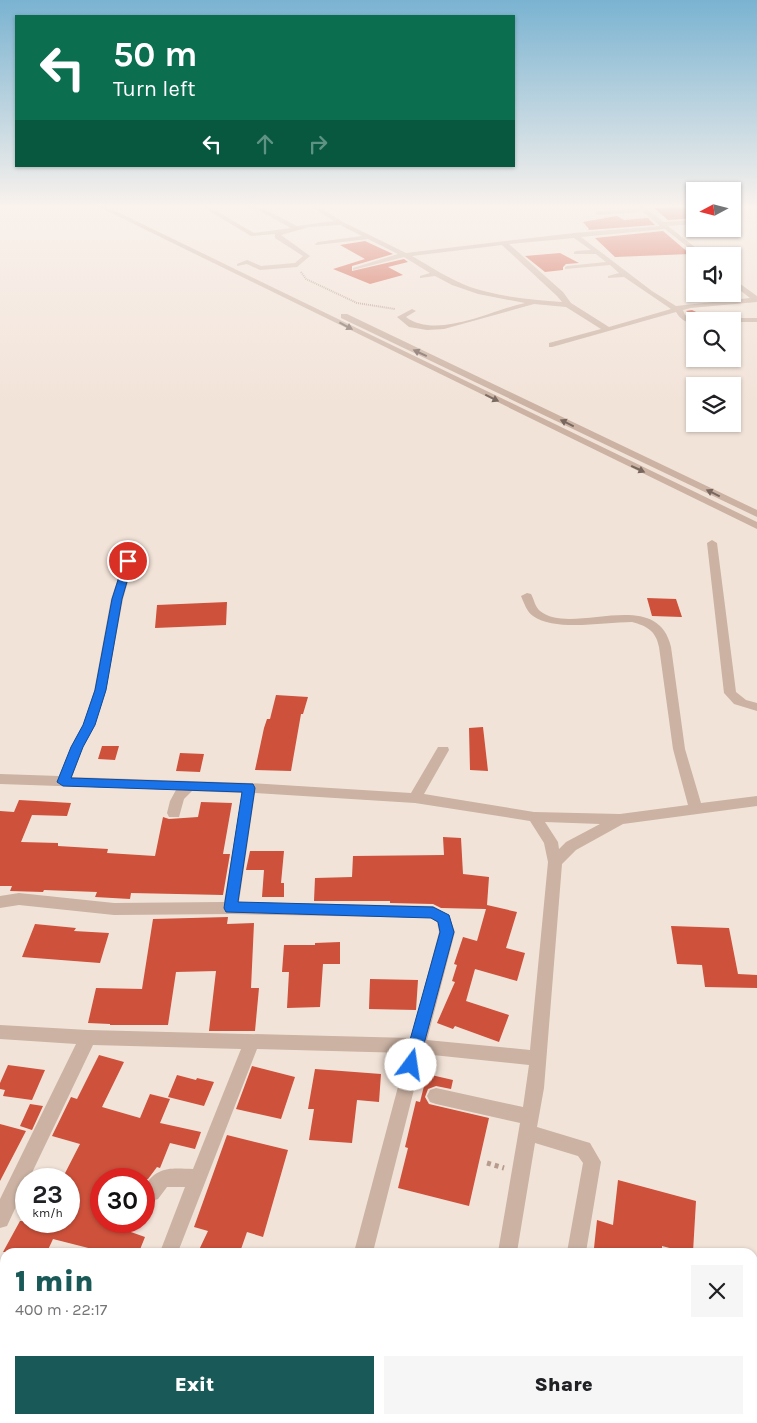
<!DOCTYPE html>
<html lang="en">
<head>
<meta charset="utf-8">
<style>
  :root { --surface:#fff; --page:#f6f6f6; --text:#202124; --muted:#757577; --accent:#195957 }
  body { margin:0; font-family:Karla,sans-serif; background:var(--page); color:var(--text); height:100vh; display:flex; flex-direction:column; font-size:19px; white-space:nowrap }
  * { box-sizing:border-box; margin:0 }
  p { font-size:16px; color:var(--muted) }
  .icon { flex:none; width:28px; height:28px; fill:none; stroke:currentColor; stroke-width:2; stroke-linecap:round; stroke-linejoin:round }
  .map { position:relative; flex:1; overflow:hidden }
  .panel { position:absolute; left:0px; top:1248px; width:758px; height:176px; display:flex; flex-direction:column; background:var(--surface); border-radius:15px 15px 0 0; box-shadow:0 1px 4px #0004 }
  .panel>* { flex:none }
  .banner { position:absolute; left:15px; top:15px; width:500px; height:152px; border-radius:0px; box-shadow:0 1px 4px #0004; background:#0b6e4f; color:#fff; overflow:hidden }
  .needle { width:32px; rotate:263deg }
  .controls { position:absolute; left:686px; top:182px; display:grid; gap:10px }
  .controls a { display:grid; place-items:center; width:55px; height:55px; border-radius:0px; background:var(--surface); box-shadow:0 1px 4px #0004; font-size:25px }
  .speed { position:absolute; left:15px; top:1168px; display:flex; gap:10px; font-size:25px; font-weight:700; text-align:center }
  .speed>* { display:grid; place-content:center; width:65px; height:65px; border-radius:50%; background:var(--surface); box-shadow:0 1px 4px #0004; line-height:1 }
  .speed small { font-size:12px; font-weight:400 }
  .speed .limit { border:8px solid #d22; background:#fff; color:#111 }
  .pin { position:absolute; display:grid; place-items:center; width:42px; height:42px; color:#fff; margin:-21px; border:2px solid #fff; border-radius:50%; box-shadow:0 1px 5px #0007 }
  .me { position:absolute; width:55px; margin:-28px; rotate:14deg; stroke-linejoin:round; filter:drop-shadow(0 0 4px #0008) }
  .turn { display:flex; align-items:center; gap:18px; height:105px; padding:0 15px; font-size:22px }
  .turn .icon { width:65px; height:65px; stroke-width:2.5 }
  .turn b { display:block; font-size:35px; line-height:42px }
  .lanes { display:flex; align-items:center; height:48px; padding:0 15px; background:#0003; justify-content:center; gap:25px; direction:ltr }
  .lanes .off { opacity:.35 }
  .round { display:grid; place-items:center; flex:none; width:52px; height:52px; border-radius:0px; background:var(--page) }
  .summary { display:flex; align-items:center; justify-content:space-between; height:85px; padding:0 15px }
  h1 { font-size:30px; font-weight:800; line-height:38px; color:var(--accent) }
  .action { display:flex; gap:10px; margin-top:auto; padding:10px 15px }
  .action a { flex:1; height:58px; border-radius:0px; background:var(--accent); color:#fff; font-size:20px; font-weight:800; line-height:58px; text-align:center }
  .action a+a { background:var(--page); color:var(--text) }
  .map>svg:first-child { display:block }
  .building { fill:#cd513b }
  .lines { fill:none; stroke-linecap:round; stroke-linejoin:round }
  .path-far1 { stroke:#b79b8d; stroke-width:2; stroke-dasharray:1 1; stroke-linecap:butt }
  .path { stroke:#b79b8d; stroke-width:5; stroke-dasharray:4 4; stroke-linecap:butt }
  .minor { fill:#cbb2a3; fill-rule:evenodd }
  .oneway { fill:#78675e }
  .route { fill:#1a73e8; stroke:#114b97 }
</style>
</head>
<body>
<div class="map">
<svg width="757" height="1423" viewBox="0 0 757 1423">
  <rect width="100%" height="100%" fill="#f2e3d8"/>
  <path class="building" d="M695,207V218L668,220L654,208Z
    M617,216L624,220L648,218L655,225L588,230L589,229L583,222Z
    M663,231L690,254L615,257L595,238Z
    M365,241L393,254L352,266V271L404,259L408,262L388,267L403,275L370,284L333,269L365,259L340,245Z
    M560,253L579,263L566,264L563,267V270L545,272L525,256Z
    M692,310L711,319L697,321V318L686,311Z
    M647,598L676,599L682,617L652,616Z
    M227,602L226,625L155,628L157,605Z
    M276,695L308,697L303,714H301L291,771L255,770L264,728L267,719H270Z
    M483,727L488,771L470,770L469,728Z
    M102,746H119L115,760L98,759Z
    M180,753L204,754L200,772L176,771Z
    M19,800L71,803L67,816L32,815L21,842L58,843V846L108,849L107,853L155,856L163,817L169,819L198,817L201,802L232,803L223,854H230L223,895L131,893L130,899L95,897L97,892L44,890L43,892L10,891L12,886H0V811L14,812Z
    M443,837L461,838L463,874L489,877L487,905L517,912L506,948L525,953L517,981L475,969L466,1001L509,1015L499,1042L455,1026L453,1029L437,1023L455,982L452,981L457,965L454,964L463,937L477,941L486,909L441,908L433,904L390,903V901H314L315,878L352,877L353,856L444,855Z
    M250,851H284L281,883H284V897H262L264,870H246Z
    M228,917L227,924L254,923L251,988H259L255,1031H209L216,971L176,972L168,1025H110V1024L88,1023L96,988L142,989L153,919Z
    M35,924L76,928L74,931L109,933L100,963L22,957Z
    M671,926L729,928L738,974L757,975V988L705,987L702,965L677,964Z
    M340,942V964H323L320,1007L287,1008L289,972H282L284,945H315V943Z
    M370,979L418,980L416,1010L369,1009Z
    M99,1055L124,1062L102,1107L140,1118L150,1094L170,1099L160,1123L201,1132L195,1149L170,1143L160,1168L157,1167L148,1179H101V1206L97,1220L145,1237L139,1252H104L53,1239L47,1252H3L20,1221H69V1179H62L80,1144L52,1136L71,1097L77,1099Z
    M8,1065L45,1070L32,1100L3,1096L5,1090L0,1089V1083Z
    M252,1066L295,1077L281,1119L236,1109Z
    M315,1069L381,1074L379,1102L357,1100L352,1143L309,1140L314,1109H308Z
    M427,1074L453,1080L451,1089L436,1086L428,1089L425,1097L429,1104L489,1118L469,1206L398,1188L408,1148L405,1147L416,1101L420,1102Z
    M177,1075L196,1080L197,1078L214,1082L204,1106L168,1097Z
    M30,1104L43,1106L32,1130L20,1126Z
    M0,1124L26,1131L0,1181Z
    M227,1135L288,1150L263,1237L247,1232L240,1252H198L208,1231L194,1227Z
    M618,1180L696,1201L693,1252H685L662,1246V1252H610L594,1248L597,1220L613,1225Z"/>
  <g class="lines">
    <path class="path-far1" d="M301,272L306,279L357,303L395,309"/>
    <path class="path" d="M487,1163L504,1168"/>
    <path class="minor" d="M95,205H103L757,522V529Z
      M206,205L254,233L291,228L260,211L242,205H251L264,209L297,226L334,221L309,205H316L343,222L406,253L574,233L660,226L643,212L598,215L595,213L598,211L639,209L635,205H642L664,222L695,220V224L668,226L706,256H699L665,229L581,237L652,291L676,306L750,298L732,284V278L757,296V302L691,308L683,310L685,315L695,319V323C687,324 680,319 676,312L552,347H549V343L601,329L566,307L534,304L444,329L427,330L409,327L397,317L412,309L416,311L406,317C437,340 492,310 525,303L478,294L452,285L435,276L420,278V276L430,273L404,257L353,270V268L398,254L368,239L316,245L315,244L318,242L362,236L340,225L309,227L281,235L310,256L297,267L260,270L247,264L237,266V264L247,260L261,266L295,263L303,256L275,238V234L251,236L204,208ZM574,238L591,250L576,251L574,252V254H596L606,262L567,266L565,267V269L610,265L619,273L608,276V278L624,277L671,309L609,327L571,303L563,292L509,244ZM502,245L557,296L562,302C532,300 500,297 470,287C449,279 431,267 412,256Z
      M341,314H347L757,510V517L341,318Z
      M737,318H757V322H737Z
      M712,540L717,543L736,692L746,700L757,703V711L734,704L724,693L707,543Z
      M129,558L134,561L123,599L106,691L95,725L83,747L72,777L249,783L411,793L438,747H448L449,750L424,794L534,812L620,814L688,805L673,749L659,647C656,631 647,626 632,622C604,622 556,632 533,616C527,612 524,603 521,596L527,593L531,594C534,599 535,607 540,611C572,637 657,585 671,647L685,749L701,803L757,796V806L623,824L576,850L562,864L544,1088L537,1127L590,1143L601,1162L586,1252H567L583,1163L578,1156L535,1143L517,1252H498L520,1123L436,1104L430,1102L427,1096L430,1090L436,1088L523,1107L529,1065L423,1054L373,1252H354L407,1053L257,1049L178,1252H160L185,1187H167L158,1199L151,1201L144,1199V1187C157,1166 170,1168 193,1169L241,1049L93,1045L29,1179H26V1185L7,1226L0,1228V1199L76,1044L0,1039V1025L88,1030L411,1038L439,932L437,922L430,918L231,914L114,915L19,905L0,908V896L19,893L114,903L224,902L242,793L192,791L184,799L179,817H169L167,813L170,801L176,790L0,784V774L59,776L71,747L83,725L94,691L111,599L124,561ZM255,793L415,803L530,821L544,843L548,862L530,1050L427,1040L455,932L449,915L433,906L239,902ZM545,822L600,824L566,842L559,849L558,842Z
      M0,1305L5,1307V1327L0,1325Z
      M186,1419H208L206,1423H184Z
      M229,1419H262L264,1423H231Z
      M310,1419H332L331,1423H309Z
      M462,1419H484L483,1423H461Z
      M527,1419H549L548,1423H526Z"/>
  </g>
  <defs><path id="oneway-solid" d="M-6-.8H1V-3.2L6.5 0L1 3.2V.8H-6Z" transform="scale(1.25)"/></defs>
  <g class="oneway">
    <use href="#oneway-solid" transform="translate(346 326) rotate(28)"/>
    <use href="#oneway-solid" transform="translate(420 353) rotate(-155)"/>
    <use href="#oneway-solid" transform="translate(492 398) rotate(26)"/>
    <use href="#oneway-solid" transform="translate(567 423) rotate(-154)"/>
    <use href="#oneway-solid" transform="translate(638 469) rotate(25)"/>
    <use href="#oneway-solid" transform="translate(713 493) rotate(-154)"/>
  </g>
  <linearGradient id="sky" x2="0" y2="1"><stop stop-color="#7ab3d1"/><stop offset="0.51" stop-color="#f9f2ed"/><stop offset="1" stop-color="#f9f2ed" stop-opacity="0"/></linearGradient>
  <rect width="757" height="404" fill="url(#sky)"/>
  <path class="route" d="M128,558L133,561L122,599L106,690L95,725L83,747L71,778L253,784L255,788L238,902L433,907L449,915L454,932L417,1070L411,1072L406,1070L403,1065L440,932L438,922L431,918L226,912L224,908L242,792L63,786L57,782L71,747L83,725L95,690L112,599L124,561Z"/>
</svg>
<div class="controls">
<a><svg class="needle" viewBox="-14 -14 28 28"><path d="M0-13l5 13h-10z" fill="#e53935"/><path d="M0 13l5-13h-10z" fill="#757577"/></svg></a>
<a><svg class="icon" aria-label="sound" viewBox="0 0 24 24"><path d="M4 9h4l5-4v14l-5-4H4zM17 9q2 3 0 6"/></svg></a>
<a><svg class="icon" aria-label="search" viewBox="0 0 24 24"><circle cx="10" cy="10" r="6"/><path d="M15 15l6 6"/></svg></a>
<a><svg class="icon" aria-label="layers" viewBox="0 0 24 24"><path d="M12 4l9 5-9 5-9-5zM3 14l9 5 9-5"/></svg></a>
</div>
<div class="speed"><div>23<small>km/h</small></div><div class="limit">30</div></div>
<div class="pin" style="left:128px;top:561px;background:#d93025"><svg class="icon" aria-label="arrive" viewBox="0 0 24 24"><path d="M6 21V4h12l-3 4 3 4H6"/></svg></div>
<svg class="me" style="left:411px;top:1065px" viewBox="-20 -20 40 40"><circle r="19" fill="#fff"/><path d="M0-13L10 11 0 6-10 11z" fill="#1a73e8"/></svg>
<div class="banner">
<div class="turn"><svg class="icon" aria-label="left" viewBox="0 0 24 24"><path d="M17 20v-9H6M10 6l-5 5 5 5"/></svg><div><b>50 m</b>Turn left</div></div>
<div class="lanes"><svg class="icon" aria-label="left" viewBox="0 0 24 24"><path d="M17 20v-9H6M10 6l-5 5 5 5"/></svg><svg class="icon off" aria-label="ahead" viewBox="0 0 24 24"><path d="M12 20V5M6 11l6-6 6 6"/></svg><svg class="icon off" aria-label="right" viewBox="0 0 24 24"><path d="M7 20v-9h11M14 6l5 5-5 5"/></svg></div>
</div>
<section class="panel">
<div class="summary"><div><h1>1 min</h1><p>400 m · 22:17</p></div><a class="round"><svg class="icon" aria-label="close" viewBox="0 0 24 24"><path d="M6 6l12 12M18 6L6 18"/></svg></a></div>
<div class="action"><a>Exit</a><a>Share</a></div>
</section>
</div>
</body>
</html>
